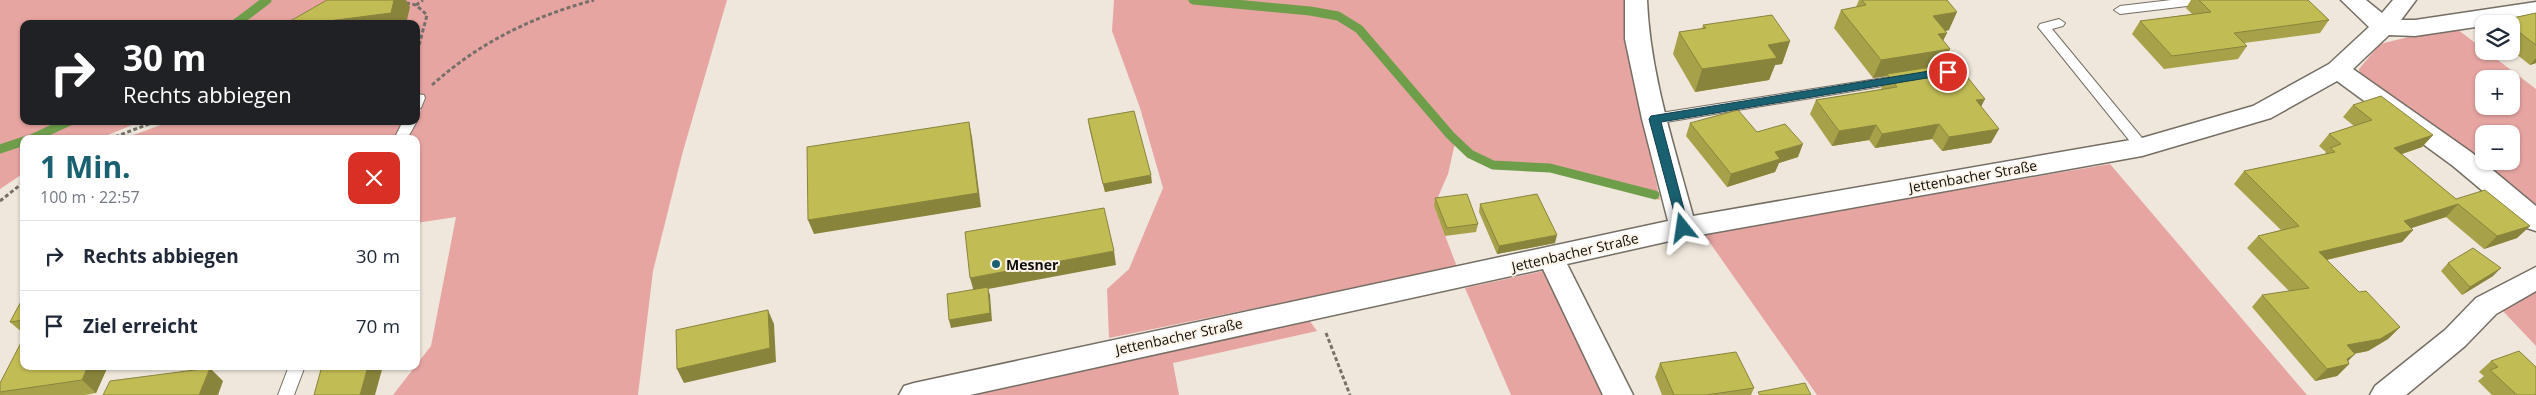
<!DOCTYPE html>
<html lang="de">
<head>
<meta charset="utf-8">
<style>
  :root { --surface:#fff; --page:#f2f2f3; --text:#1f2937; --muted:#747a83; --line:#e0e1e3; --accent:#196071 }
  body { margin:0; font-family:"Open Sans",sans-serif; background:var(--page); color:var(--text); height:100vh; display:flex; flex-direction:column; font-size:19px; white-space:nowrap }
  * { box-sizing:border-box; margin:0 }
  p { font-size:16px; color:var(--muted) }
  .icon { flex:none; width:28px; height:28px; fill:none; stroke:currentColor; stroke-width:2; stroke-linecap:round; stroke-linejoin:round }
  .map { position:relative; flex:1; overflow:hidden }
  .details { position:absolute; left:20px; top:135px; width:400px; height:235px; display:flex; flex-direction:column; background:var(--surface); border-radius:10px; box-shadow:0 1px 4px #0004 }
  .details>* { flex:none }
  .guide { position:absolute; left:20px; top:20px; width:400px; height:105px; border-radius:10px; box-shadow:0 1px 4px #0004; background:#202124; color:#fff; overflow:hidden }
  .controls { position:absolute; left:2475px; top:15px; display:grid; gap:10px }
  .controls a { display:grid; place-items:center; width:45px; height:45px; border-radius:10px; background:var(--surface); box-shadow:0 1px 4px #0004; font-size:25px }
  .pin { position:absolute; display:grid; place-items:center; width:42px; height:42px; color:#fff; margin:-21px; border:2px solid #fff; border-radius:50%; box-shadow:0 1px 5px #0007 }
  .me { position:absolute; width:55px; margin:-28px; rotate:345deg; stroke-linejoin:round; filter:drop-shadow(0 0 4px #0008) }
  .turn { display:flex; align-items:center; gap:18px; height:105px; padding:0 20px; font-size:22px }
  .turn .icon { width:65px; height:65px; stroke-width:2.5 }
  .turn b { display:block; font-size:35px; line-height:42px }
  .round { display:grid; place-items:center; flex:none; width:52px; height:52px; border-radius:10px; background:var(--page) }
  .summary { display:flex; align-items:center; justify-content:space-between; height:85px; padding:0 20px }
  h1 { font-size:30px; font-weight:700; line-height:38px; color:var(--accent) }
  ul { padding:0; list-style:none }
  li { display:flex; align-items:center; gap:15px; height:70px; padding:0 20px; border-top:1px solid var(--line) }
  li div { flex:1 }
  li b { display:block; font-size:19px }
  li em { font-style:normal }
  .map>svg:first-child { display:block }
  .green { fill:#e7a5a2; fill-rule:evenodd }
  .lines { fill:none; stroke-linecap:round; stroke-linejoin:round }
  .stream { stroke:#6f9e4b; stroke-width:9 }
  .lane-casing { stroke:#756e64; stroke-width:2 }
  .street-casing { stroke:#756e64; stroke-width:3 }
  .path { stroke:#757169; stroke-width:3; stroke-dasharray:4 2.5; stroke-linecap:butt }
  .lane { fill:#fff; fill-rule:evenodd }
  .street { fill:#fff; fill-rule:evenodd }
  .wall { fill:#a7a249 }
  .shaded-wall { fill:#88843c }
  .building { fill:#c2bc55; stroke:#88843c }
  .route { fill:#196071; stroke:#103e49 }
  .poi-dot { fill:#196071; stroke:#fcf4e8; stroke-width:2 }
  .labels { text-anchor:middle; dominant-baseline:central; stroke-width:4; stroke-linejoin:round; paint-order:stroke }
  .street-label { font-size:14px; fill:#100e0a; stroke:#fcf4e8 }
  .poi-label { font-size:14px; font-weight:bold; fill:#100e0a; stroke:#fcf4e8; text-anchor:start }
</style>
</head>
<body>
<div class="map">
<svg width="2536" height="395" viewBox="0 0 2536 395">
  <rect width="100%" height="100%" fill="#efe7db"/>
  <path class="green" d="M0,0H727L683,151L653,271L638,395H393L431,346L456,217L416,223V139H406L415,126L424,101L416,98V24H24V121H142L98,139H24V173L0,189Z
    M1114,0H1625L1624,6L1631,63L1660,200L1550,171L1492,167L1468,156L1455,143L1448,174L1434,206L1457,267L1109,338L1107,289L1129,269L1163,188L1140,108L1112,31Z
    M2453,26L2536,89V214L2360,77L2359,69L2380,44ZM2484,79H2511V106H2484ZM2484,134H2511V161H2484Z
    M172,121H403L394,139H122Z
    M2110,164L2307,395H1817L1703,233Z
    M1543,271L1603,395H1511L1465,288Z
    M2536,288V346L2499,307Z
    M1309,320L1317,331L1173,363L1179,395H959Z"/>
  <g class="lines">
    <path class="stream" d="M1193,0L1310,11L1338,16L1359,29L1450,135L1470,154L1493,165L1550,168L1655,195
      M235,24L267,0
      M31,139L70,121
      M0,149L24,141"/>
    <defs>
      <path id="lane" d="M2171,0H2210L2204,4L2120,14L2114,10L2120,6Z
        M2059,19L2065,23L2063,26L2052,29L2147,144L2149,147L2147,150H2137L2038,27L2040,24Z
        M1903,75L1909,79L1907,82L1654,124L1647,119L1654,114Z
        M416,94L424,95L425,98L421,108L416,109Z
        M403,121H417L407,139H394Z
        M289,366H305L294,395H278Z"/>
      <path id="street" d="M1625,0H1647C1650,74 1674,145 1693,216L2142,138L2253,106L2329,64L2369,27L2341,0H2366L2382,13L2393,0H2416L2401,20H2415L2536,2V18L2415,36L2389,35L2353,69L2471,152L2536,206V231L2527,228L2453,166L2337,81L2271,118L2142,156L1683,238L1567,264L1633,395H1603L1543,269L970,395H899L904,386L914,383L1668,221L1642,119L1625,39Z
        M2536,267V291L2496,314L2465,346L2406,395H2370L2375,386L2445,330L2476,298Z"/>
    </defs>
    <use href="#lane" class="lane-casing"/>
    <use href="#street" class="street-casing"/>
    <path class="path" d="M406,3L416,5L427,15L416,57
      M416,5L423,0
      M416,39L422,38
      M416,61L418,80
      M432,85C480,42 532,17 594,0
      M109,139L157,121
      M0,201L24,182
      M1326,333L1350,395"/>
    <use href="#lane" class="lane"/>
    <use href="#street" class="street"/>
  </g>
  <path class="wall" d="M1859,0H1947L1949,30L1946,31L1943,41L1950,49L1942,65L1981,106L1991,143L1942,151L1932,139L1875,148L1869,140L1832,146L1810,114L1816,100L1882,89H1881L1887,76L1873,78L1834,28L1841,10L1856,7Z
    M2191,0H2308L2329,20L2320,33L2244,43L2247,46L2238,59L2164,69L2132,34L2140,21L2192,14L2186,8Z
    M2536,13V63L2530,65L2511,50V24H2500L2503,20Z
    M1703,25L1790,41L1782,64L1775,65L1769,80L1695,92L1673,54L1679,32L1702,29Z
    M2353,105L2433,135L2422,147L2402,154L2456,199L2530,226L2517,238L2484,249L2446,217L2411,228L2413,230L2402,242L2327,260L2359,292L2400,327L2388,339L2368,351L2354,354L2348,361L2349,364L2337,376L2315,381L2252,307L2262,295L2289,291L2247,248L2258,236L2281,230L2234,184L2244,171L2325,154L2326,152L2319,146L2329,134L2354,126L2343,117Z
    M1088,119L1152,183L1105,192L1089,127Z
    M1690,123L1757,132L1798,157L1779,163L1775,172L1727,187L1686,136Z
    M1435,198L1478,224L1476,232L1445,236L1434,206Z
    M1480,204L1555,243L1497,254L1479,212Z
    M2448,263L2493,276L2462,295L2441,271Z
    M24,296V334L10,322Z
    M2491,361L2536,395H2492L2478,381L2484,376L2479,372Z
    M1660,363L1754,388L1751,395H1662L1655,377Z
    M108,366L96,393L85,395H0V383Z
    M220,366H248L223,369Z"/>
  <path class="shaded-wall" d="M394,0H406L410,7L406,24H305Z
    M1957,12L1949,30L1925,34L1933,16Z
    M1947,33L1938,51L1950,49L1941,67L1887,74V76L1873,78L1881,60L1938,34Z
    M1790,41L1782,64L1775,65L1769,80L1695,92L1702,69L1768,45Z
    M2536,58V63L2530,65Z
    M1985,99L1978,113L1976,100Z
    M969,122L972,137L981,207L814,234L808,220Z
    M1939,124L1932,139L1875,148L1882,134Z
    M1876,125L1869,140L1832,146L1839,131Z
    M1999,129L1991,143L1942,151L1949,137Z
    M2433,135L2422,147L2384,160L2394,148Z
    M1803,144L1798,157L1779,163L1775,172L1727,187L1731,174L1775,152Z
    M1151,175L1152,183L1105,192L1103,184Z
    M2458,204L2446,217L2393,234L2404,221Z
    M2530,226L2517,238L2484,249L2497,236Z
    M2413,230L2402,242L2308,264L2319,252Z
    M1557,235L1555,243L1497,254L1499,246Z
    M1114,251L1116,265L988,289L990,295L992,321L951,328L949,320L974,292L970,278Z
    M2501,268L2493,276L2462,295L2470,287Z
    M768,310L774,324L776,362L684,383L677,369Z
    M2400,327L2388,339L2368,351L2335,357L2347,345Z
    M2355,354L2343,366L2349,364L2337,376L2315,381L2327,369Z
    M88,366H108L96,393L82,380Z
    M368,366H383L375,395H360Z
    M210,368L223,381L218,395H199Z"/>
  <path class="building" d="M327,0H394L391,13L305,24H285Z
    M1862,0H1947L1957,12L1933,16L1947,33L1938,34L1950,49L1881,60L1841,10L1866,5Z
    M2199,0H2308L2329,20L2234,33L2247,46L2172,56L2140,21L2211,12Z
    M2536,13V45L2511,26V24H2509L2503,20Z
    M1772,15L1790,41L1768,45L1777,58L1702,69L1679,32L1706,28L1703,25Z
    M1956,63L1985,99L1976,100L1999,129L1949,137L1939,124L1882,134L1876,125L1839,131L1816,100L1897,87L1887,74Z
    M2381,96L2433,135L2394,148L2456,199L2485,190L2530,226L2497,236L2458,204L2404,221L2413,230L2319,252L2359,292L2366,291L2400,327L2380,339L2347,345L2355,354L2347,359L2349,364L2327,369L2262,295L2309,288L2258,236L2299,226L2244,171L2335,152L2330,148L2341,144L2329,134L2372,120L2353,105Z
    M1738,110L1757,132L1785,124L1803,144L1775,152L1780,159L1731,174L1690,123Z
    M1134,111L1151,175L1103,184L1088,119Z
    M969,122L978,193L808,220L807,147Z
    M1467,194L1478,224L1447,228L1435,198Z
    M1537,194L1557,235L1499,246L1480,204Z
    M1104,208L1114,251L970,278L965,232Z
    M2473,248L2501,268L2470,287L2448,263Z
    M988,287L990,313L949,320L947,294Z
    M24,296V320L10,322Z
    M768,310L770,348L677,369L676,330Z
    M24,337V366H88L82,380L0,392V383Z
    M2519,351L2536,367V395H2517L2490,370L2498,367L2491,361Z
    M1736,352L1754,388L1706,395H1674L1660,363Z
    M322,366H368L360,395H314Z
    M210,368L199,395H103L110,381Z
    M1805,383L1811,395H1760L1758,392Z"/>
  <path class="route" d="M1948,68L1951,69V74L1661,122L1689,228L1683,232L1679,231L1649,119L1651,116Z"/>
  <circle class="poi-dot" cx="996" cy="264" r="5"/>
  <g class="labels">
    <g class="street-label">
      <text transform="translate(1973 176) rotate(-10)">Jettenbacher Straße</text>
      <text transform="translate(1575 252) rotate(-13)">Jettenbacher Straße</text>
      <text transform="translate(1179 336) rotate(-12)">Jettenbacher Straße</text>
    </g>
    <g class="poi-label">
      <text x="1006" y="264">Mesner</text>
    </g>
  </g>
</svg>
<div class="controls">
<a><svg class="icon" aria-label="layers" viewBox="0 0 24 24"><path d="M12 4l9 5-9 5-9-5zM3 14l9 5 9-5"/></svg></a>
<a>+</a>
<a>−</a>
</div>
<div class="pin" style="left:1948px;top:72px;background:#d93025"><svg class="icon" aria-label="arrive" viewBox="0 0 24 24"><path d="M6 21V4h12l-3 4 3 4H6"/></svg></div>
<svg class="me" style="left:1683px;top:228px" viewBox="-20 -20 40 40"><path d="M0-17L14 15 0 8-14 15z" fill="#196071" stroke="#fff" stroke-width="4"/></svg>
<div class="guide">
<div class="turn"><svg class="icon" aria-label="right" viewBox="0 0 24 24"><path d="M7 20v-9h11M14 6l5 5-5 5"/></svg><div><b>30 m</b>Rechts abbiegen</div></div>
</div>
<section class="details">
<div class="summary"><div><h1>1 Min.</h1><p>100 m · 22:57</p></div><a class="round" style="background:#d93025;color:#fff"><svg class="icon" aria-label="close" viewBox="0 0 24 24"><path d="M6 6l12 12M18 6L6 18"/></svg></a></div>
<ul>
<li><svg class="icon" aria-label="right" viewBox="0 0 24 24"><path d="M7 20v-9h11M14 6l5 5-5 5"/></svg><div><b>Rechts abbiegen</b></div><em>30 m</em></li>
<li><svg class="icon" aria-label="arrive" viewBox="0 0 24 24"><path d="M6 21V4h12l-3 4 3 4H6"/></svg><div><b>Ziel erreicht</b></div><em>70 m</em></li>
</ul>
</section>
</div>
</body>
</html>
